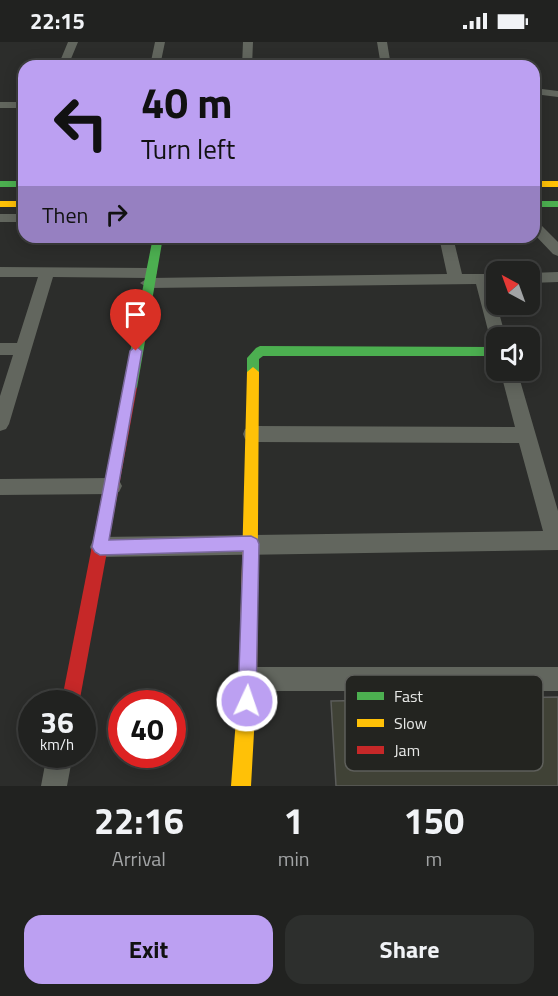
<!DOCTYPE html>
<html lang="en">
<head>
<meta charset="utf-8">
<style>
  :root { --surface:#212220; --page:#2d2f2d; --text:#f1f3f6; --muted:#a2a4a5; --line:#3e3f3e; --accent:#bca0f2 }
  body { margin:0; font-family:"Titillium Web",sans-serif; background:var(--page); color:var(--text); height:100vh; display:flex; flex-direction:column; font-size:22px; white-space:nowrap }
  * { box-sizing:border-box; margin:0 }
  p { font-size:20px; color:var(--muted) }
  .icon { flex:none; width:33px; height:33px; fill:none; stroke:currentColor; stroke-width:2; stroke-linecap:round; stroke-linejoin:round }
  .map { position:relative; height:744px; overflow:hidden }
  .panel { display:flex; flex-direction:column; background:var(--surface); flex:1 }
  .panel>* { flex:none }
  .top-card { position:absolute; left:18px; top:18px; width:522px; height:183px; border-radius:18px; box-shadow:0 3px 15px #0003,0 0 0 2px var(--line); background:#bca0f2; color:#111; overflow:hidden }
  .needle { width:39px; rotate:319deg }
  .fabs { position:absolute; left:486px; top:219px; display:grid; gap:12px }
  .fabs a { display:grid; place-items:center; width:54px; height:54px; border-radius:12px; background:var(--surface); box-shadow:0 3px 15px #0003,0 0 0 2px var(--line); font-size:30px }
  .speed { position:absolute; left:18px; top:648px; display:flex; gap:12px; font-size:30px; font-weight:700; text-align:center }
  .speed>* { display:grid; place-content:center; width:78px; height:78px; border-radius:50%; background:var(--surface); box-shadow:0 3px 15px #0003,0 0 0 2px var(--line); line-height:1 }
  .speed small { font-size:15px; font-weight:400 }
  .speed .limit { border:9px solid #d22; background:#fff; color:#111 }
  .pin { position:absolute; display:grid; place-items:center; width:51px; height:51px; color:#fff; margin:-62px -26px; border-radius:50% 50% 50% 0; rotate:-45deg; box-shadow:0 0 6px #0007 }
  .pin .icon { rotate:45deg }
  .me { position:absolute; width:66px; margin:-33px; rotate:3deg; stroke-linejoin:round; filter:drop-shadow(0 0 4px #0008) }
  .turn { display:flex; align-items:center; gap:21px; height:126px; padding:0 24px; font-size:27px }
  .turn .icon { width:78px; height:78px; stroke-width:2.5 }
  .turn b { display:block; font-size:42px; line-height:51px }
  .then { display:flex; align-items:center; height:57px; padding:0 24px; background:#0003; gap:12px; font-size:22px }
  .eta { display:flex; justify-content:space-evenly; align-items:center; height:102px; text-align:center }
  .eta b { font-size:36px; font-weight:700; line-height:42px }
  .primary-button { display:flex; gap:12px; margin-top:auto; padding:12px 24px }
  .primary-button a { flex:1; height:69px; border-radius:18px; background:var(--accent); color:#111; font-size:24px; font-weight:700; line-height:69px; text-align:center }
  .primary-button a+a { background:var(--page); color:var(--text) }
  .status { display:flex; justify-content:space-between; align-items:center; height:42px; padding:0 30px; background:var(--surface); direction:ltr }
  .status svg { height:16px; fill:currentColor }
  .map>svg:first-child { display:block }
  .building { fill:#404236; stroke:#5c5d5b; stroke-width:1.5 }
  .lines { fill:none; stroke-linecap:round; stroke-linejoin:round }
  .street { fill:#62665e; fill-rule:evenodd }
  .fast { fill:#4caf50; fill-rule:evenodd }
  .slow { fill:#ffc107; fill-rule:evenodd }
  .jam { fill:#c62828; fill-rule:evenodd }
  .route { fill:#bca0f2; stroke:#7a689d; stroke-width:1.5 }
  .key { fill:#232420; stroke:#5e5f5b; stroke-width:1.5 }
  .key-label { font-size:16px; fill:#e7e8e6 }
</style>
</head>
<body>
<div class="status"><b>22:15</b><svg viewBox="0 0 49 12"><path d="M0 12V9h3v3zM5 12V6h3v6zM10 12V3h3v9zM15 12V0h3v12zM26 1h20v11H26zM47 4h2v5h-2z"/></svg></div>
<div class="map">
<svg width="558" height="744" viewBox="0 0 558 744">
  <rect width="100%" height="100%" fill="#2c2d2b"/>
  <path class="building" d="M558,655V744H336L331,659Z"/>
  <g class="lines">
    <path class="street" d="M68,0H78L68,24H58Z
      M155,0H165L160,24H150Z
      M243,0H253L252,24H242Z
      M377,0H387L391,24H381Z
      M534,46L558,49V55L534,52Z
      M0,60H24V66H0Z
      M0,172H24V180H0Z
      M534,180L539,181L558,200V214L553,212L534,192Z
      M439,195H453L462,232H496V242H491L506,296H496V301L490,296L476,242L148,246L140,241L148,236L53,235L9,382L6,387L0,389V354L13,313H0V301H17L38,235H0V225L150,226L157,231L150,236L447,232Z
      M558,230V240L530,241V231Z
      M500,328H517L558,469V508L100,515L93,512L90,505L93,498L100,495L543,489L519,401L252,400L245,397L243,392L245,387L252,384L515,385Z
      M112,436L119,438L122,444L119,450L112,452L0,453V437Z
      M248,625H558V649H248L240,645L236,637L240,629Z
      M47,712H73L67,744H41Z"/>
    <path class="fast" d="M0,139H24V145H0Z
      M534,159H558V165H534Z
      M153,195H163L137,346L130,351L123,346Z
      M260,304L496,305V314H263L259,317V330L253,335L247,330V316L256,306Z"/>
    <path class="slow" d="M534,139H558V145H534Z
      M0,159H24V165H0Z
      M253,325L259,330L257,637L251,744H231L239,637L247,330Z"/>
    <path class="jam" d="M130,341L137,346L79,662H61L123,346Z"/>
  </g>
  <path class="route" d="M136,304L142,309L109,498L251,494L257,497L259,502L256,659L253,665L247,668L240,665L238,659L243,509L100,513L95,510L92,505L130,309Z"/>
  <rect x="345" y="633" width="198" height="96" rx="9" class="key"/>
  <rect x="357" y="650" width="27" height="8" fill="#4caf50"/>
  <rect x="357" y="677" width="27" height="8" fill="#ffc107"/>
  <rect x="357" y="704" width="27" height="8" fill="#c62828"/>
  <g class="key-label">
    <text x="394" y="660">Fast</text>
    <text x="394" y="687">Slow</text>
    <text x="394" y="714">Jam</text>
  </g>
</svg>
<div class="fabs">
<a><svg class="needle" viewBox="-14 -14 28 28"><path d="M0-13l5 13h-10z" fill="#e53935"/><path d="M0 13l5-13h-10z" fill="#a2a4a5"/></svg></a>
<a><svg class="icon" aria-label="sound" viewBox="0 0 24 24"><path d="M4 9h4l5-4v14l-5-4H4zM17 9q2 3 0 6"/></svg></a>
</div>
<div class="speed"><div>36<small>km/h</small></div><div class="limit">40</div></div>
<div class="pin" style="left:136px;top:309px;background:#d93025"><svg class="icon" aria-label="arrive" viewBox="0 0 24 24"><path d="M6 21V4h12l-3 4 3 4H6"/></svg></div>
<svg class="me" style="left:247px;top:659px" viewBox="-20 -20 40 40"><circle r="17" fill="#bca0f2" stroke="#fff" stroke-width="3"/><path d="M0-11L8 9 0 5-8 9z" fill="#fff"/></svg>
<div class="top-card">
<div class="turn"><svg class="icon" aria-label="left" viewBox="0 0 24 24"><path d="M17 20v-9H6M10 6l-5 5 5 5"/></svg><div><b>40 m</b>Turn left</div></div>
<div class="then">Then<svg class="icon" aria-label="right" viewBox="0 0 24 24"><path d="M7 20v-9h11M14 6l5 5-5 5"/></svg></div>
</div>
</div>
<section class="panel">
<div class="eta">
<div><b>22:16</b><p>Arrival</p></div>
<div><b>1</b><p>min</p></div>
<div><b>150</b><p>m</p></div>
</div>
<div class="primary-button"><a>Exit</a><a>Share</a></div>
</section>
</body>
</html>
